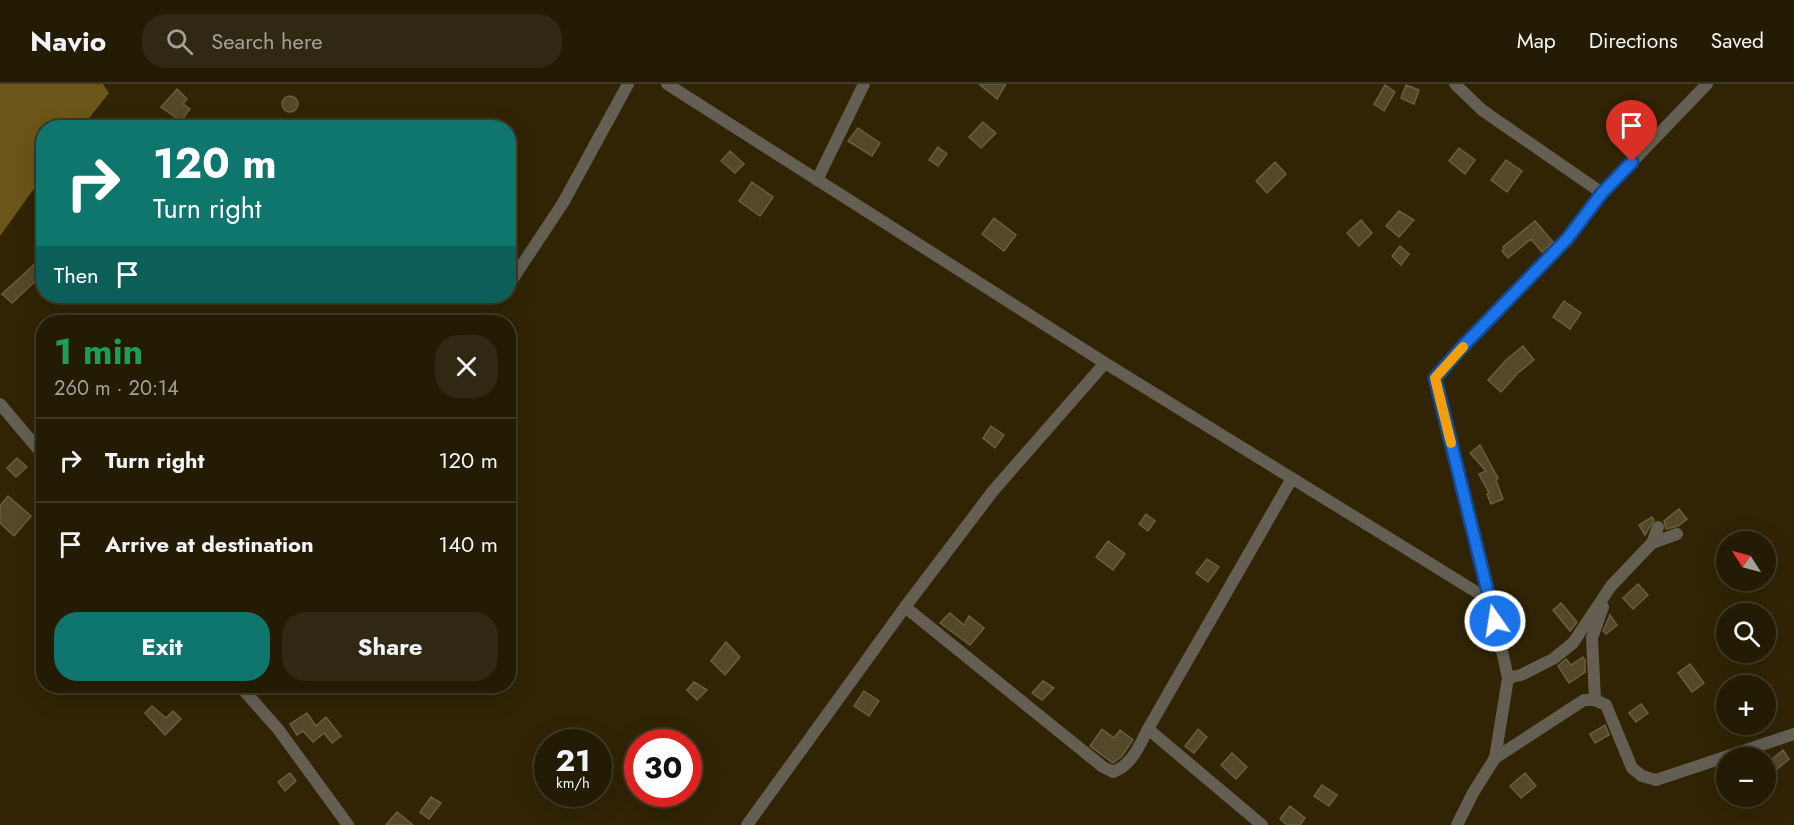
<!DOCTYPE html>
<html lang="en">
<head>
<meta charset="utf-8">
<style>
  :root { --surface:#241b04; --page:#302813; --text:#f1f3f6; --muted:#a3a19a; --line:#413926; --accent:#0f766e }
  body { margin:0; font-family:Jost,sans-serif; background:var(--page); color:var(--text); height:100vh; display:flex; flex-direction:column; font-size:22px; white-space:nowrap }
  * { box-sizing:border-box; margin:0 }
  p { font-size:20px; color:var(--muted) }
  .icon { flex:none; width:33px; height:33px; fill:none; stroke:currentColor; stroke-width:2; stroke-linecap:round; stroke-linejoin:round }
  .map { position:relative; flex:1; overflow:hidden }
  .details { position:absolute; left:36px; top:231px; width:480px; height:378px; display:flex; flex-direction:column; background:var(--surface); border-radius:24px; box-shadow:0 6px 24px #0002,0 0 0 2px var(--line) }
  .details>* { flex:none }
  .guide { position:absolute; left:36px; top:36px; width:480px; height:183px; border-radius:24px; box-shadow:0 6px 24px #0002,0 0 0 2px var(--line); background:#0f766e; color:#fff; overflow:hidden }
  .needle { width:39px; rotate:306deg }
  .tools { position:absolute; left:1716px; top:447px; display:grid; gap:12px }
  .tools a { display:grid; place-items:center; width:60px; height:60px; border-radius:50%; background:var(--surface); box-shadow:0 6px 24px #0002,0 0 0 2px var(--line); font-size:30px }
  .speed { position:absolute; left:534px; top:645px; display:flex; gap:12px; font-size:30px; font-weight:700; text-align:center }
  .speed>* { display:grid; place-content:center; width:78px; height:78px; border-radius:50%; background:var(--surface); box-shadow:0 6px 24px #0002,0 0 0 2px var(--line); line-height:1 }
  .speed small { font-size:15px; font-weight:400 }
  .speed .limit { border:9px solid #d22; background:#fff; color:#111 }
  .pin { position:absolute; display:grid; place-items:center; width:51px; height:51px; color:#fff; margin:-62px -26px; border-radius:50% 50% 50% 0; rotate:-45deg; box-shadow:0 0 6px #0007 }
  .pin .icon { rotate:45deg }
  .me { position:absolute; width:66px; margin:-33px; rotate:347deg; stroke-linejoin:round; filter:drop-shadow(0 0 4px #0008) }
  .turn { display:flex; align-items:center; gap:21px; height:126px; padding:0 18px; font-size:27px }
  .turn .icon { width:78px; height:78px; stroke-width:2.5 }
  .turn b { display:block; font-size:42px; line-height:51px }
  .then { display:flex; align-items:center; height:57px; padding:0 18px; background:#0003; gap:12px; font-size:22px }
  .round { display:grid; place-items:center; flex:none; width:63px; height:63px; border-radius:24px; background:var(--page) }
  .headline { display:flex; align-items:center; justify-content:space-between; height:102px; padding:0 18px }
  h1 { font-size:36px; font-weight:700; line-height:45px; color:#1e9e55 }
  .cta { display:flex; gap:12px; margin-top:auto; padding:12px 18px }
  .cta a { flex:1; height:69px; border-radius:24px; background:var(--accent); color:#fff; font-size:24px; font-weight:700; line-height:69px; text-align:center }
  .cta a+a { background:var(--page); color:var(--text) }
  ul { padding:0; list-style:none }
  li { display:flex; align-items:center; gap:18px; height:84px; padding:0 18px; border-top:2px solid var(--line) }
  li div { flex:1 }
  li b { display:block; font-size:22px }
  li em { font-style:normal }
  header { display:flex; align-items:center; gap:36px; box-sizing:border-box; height:84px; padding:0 30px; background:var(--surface); border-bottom:2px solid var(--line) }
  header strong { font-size:28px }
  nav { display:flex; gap:33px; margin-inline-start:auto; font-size:21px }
  .search { width:420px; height:54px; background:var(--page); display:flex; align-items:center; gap:15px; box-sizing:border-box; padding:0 21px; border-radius:24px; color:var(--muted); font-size:22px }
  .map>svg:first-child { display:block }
  .water { fill:#6c5619 }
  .building { fill:#54482a; stroke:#6b5e3f; stroke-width:1.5 }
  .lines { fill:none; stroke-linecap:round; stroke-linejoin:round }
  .street { stroke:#645f52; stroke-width:12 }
  .route-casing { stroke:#114b97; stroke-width:15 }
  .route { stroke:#1a73e8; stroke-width:10 }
  .slow { stroke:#f59e0b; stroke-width:10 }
</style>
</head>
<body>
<header>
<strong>Navio</strong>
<div class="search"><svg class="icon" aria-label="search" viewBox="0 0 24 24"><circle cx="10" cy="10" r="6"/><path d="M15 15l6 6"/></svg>Search here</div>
<nav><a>Map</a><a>Directions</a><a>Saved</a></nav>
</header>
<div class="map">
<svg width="1794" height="741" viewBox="0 0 1794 741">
  <rect width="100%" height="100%" fill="#302405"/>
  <path class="water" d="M0,0H103L109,9L82,43L44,44L43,92L0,152Z"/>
  <path class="building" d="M979,0H1006L997,15Z
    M1385,1L1395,8L1384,27L1374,20Z
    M1406,1L1419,6L1414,20L1401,14Z
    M177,5L187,15L183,20L190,25L181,37L161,23Z
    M282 20a8 8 0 1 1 16 0a8 8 0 1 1-16 0Z
    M983,38L996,49L981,64L969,53Z
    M858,44L880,59L872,72L848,57Z
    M938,63L947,70L938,82L929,76Z
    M1459,64L1475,76L1465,90L1449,77Z
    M730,67L744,80L735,89L721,77Z
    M1506,76L1522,87L1507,108L1491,96Z
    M1275,78L1286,90L1267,109L1256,97Z
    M752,98L773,113L760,132L739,117Z
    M1399,127L1414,136L1399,153L1386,142Z
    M994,134L1016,151L1004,167L982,150Z
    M1361,136L1372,149L1359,162L1347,149Z
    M1535,137L1553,158L1542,168L1531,155L1508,174L1502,167L1504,165L1503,163Z
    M1400,162L1409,170L1401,181L1392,172Z
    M37,178L44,184V189L12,219L2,210Z
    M1564,217L1581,229L1570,245L1553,233Z
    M1523,262L1534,276L1518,289L1501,308L1488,296L1506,276Z
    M991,342L1004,351L995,364L983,354Z
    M1480,361L1498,394L1496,396L1503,415L1491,420L1487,410L1489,409L1479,390L1486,387L1470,369Z
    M17,374L27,383L16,393L7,384Z
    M8,412L31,432L14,452L0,439V422Z
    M1679,425L1687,435L1678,442L1666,445L1664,437Z
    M1146,430L1155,437L1148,447L1139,440Z
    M1652,433L1654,436L1645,451L1639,441Z
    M1108,457L1125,470L1113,486L1096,473Z
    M1207,475L1219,483L1208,498L1196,489Z
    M1638,500L1648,511L1633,525L1623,514Z
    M1561,519L1577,538L1570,547L1553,526Z
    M950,529L964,541L969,532L984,544L970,561L940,539Z
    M1610,531L1617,541L1606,550L1603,547Z
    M726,558L740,573L725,591L711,577Z
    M1583,573L1585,576V588L1569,599L1558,582L1566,575L1571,581Z
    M1690,580L1704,599L1692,608L1678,589Z
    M1043,597L1054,604L1042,616L1032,609Z
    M694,598L707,606L697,616L687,606Z
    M864,607L879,617L869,632L854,622Z
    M1641,620L1648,629L1636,638L1629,629Z
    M152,622L166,634L173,627L181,635L165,651L145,629Z
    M307,629L316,642L326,633L341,652L332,659L324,649L313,658L303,647L297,651L290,640Z
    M1605,641L1609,651L1595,659L1590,650Z
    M1102,645L1114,654L1120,646L1133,656L1122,672L1113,679L1090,662Z
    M1198,645L1207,653L1194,669L1185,662Z
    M1783,666L1789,675L1776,686L1769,678Z
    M1232,669L1247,683L1236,695L1221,681Z
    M290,689L296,697L285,707L278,698Z
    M1525,689L1536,702L1521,714L1510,702Z
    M1322,701L1337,711L1329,722L1314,712Z
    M431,713L441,719L429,735L420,728Z
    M1290,722L1305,734L1300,741H1287L1280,735Z
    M397,728L413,741H386Z"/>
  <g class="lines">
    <path class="street" d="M667,0L1105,279L1491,517
      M1455,0L1482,26L1602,109
      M817,96L864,0
      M508,202L563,119L628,0
      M0,320L44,372
      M1652,459L1658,443
      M905,523L993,407L1105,279
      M1508,594L1521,591L1553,575L1573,559L1611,502L1652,459L1677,450
      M240,602L278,645L348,741
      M1595,616L1592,554L1603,523
      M1495,674L1584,616H1595L1606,621L1632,684L1642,692L1656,696L1794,650
      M747,741L905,523L1103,683L1113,688C1132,681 1139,662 1148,645
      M1262,741L1148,645L1291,396
      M1457,741L1473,709L1495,674L1508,594L1491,517L1435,294L1465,260L1567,155L1602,109L1707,0"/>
  </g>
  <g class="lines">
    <defs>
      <path id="route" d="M1495,537L1435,294L1465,260L1567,155L1602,109L1632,78"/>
    </defs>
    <use href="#route" class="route-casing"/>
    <use href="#route" class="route"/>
    <path class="slow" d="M1451,359L1435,294L1463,263"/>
  </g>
</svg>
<div class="tools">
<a><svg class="needle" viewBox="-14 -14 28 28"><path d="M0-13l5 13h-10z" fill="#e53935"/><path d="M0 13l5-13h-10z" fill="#a3a19a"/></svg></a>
<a><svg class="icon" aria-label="search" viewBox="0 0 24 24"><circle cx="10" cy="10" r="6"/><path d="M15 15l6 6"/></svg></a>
<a>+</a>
<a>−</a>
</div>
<div class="speed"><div>21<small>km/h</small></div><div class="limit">30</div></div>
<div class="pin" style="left:1632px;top:78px;background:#d93025"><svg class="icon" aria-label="arrive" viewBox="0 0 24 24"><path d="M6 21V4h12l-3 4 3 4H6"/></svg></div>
<svg class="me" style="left:1495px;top:537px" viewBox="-20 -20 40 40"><circle r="17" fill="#1a73e8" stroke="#fff" stroke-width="3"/><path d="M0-11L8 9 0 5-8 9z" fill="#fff"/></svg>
<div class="guide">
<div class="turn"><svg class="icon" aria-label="right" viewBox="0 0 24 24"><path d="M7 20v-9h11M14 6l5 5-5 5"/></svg><div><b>120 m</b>Turn right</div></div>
<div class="then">Then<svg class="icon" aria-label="arrive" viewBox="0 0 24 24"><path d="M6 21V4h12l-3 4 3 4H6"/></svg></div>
</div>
<section class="details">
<div class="headline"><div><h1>1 min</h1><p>260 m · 20:14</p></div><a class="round"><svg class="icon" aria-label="close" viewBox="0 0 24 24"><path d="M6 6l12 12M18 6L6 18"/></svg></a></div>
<ul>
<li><svg class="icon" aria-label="right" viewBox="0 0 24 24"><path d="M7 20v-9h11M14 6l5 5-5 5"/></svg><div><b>Turn right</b></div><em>120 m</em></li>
<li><svg class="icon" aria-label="arrive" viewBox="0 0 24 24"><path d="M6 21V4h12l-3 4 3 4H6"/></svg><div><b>Arrive at destination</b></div><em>140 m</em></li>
</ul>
<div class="cta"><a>Exit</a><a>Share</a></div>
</section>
</div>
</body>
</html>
